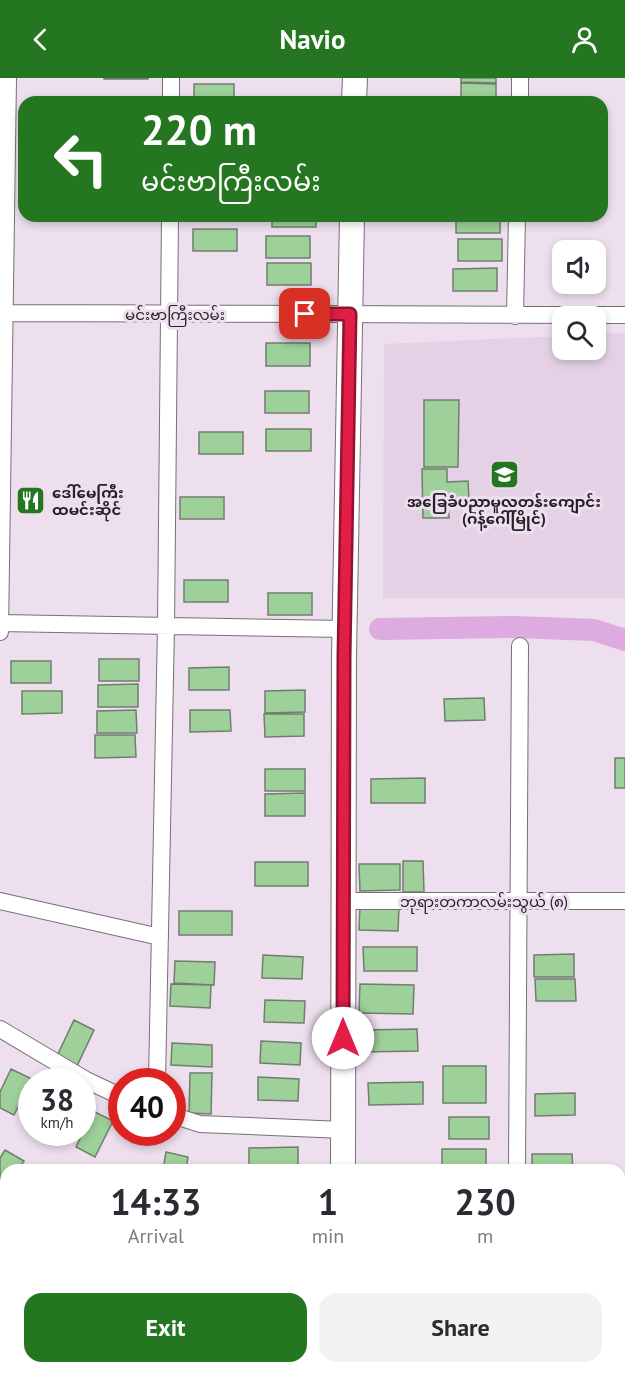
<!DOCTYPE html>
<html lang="en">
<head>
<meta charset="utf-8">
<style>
  :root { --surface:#fff; --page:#f2f2f3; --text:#2b2b33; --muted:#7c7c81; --accent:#247620 }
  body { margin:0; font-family:"PT Sans","Noto Sans Myanmar",sans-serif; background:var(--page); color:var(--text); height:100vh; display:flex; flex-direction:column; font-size:22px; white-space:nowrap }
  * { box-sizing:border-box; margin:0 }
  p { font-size:20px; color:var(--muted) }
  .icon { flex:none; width:33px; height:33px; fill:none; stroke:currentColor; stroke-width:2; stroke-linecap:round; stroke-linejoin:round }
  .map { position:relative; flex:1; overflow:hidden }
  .sheet { position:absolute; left:0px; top:1086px; width:626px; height:210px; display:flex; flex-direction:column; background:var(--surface); border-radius:18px 18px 0 0; box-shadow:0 3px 9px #0003 }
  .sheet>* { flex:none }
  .guide { position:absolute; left:18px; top:18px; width:590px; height:126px; border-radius:18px; box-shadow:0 3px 9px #0003; background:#247620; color:#fff; overflow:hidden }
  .tools { position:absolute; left:552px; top:162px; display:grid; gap:12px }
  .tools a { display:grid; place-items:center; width:54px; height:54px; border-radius:12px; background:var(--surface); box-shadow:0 3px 9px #0003; font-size:30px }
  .speed { position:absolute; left:18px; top:990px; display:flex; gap:12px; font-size:30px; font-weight:700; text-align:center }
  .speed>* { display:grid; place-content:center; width:78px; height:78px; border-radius:50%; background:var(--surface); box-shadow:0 3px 9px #0003; line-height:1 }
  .speed small { font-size:15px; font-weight:400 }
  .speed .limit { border:9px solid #d22; background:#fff; color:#111 }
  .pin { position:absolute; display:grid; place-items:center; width:51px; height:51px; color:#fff; margin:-26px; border-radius:12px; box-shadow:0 3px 9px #0006 }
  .me { position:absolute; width:66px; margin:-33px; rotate:0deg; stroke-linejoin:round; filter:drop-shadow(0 0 4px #0008) }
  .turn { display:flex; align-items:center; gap:21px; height:126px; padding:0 24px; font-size:27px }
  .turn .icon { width:78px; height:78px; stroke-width:2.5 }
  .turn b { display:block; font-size:42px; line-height:51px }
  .eta { display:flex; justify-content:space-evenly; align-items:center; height:102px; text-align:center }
  .eta b { font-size:36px; font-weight:600; line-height:42px }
  .button { display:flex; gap:12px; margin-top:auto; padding:12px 24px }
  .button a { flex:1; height:69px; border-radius:18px; background:var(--accent); color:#fff; font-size:24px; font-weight:600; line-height:69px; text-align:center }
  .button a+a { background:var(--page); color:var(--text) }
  header { display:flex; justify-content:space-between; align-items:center; height:78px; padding:0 24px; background:var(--accent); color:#fff; font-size:27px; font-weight:600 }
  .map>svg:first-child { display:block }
  .built { fill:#e4d1e5 }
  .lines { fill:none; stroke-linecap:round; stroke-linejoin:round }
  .canal { stroke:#deabe0; stroke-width:22 }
  .building { fill:#9ed099; stroke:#727d70; stroke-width:1.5 }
  .street-casing { stroke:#7a6e7b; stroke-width:18 }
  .secondary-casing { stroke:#7a6e7b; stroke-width:26 }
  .street { stroke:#fff; stroke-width:16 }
  .secondary { stroke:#fff; stroke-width:24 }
  .route-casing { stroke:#92132f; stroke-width:15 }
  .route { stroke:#e11d48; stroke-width:10 }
  .labels { text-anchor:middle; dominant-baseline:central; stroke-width:6; stroke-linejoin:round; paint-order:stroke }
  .street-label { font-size:15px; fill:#262126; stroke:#eddfed }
  .poi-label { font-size:15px; font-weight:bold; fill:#262126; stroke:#eddfed; text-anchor:start }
</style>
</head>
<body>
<header><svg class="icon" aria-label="back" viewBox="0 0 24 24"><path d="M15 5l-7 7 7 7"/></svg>Navio<svg class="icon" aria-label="person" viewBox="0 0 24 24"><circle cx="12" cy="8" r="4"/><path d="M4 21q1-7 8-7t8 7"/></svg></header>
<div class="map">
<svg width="625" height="1296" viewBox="0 0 625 1296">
  <rect width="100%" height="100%" fill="#eddfed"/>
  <path class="built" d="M625,255V520H383L384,266L562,258V272H596V256Z"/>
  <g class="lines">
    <path class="canal" d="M380,551L516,549L594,552L625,562"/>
  </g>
  <path class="building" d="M104,0H148V1H104Z
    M461,0H496V5L461,4Z
    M461,5L496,6V24H461Z
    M194,6H234V24L194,23Z
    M272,138H316V149H272Z
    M456,138H500V155H456Z
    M193,151H237V173H193Z
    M266,158H310V180H266Z
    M458,161H502V183H458Z
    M267,185H311V207H267Z
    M497,190V213H453V191Z
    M266,265H310V288H266Z
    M265,313H309V335H265Z
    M424,322H459L458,389H424Z
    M266,351H311V373H266Z
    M199,354H243V376H199Z
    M422,391H447V404L468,403L469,422H448L449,440H423Z
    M180,419H224V441H180Z
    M184,502H228V524H184Z
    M268,515H312V537H268Z
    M99,581H139V603H99Z
    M11,583H51V605H11Z
    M229,589V612H189V590Z
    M138,606V629H98V607Z
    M305,612V634L265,635V613Z
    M22,613H62V635L22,636Z
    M484,620L485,642L445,643L444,621Z
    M136,632L137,655H97V633Z
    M190,632H230L231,653L190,654Z
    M264,636H304V658L265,659Z
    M95,657H135L136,679L95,680Z
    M615,680H625V710H615Z
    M265,691H305V713H265Z
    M425,700V725H371V701Z
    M305,715V738H265V716Z
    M403,783H423L424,814H403Z
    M255,784H308V808H255Z
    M359,786H400V812L360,813Z
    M360,828L399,829L398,853L359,852Z
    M179,833H232V857H179Z
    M363,869H417V893H364Z
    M574,876V899H534V877Z
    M263,877L303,879L302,901L262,900Z
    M175,883L215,884L214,907L174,905Z
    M535,901H575L576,923H536Z
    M171,906L211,907L210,930L170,928Z
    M360,906L414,907L413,936L359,935Z
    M265,922L305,923L304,945L264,944Z
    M74,942L94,952L77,988L57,978Z
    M417,951L418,973L363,974V952Z
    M261,963L301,965L300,987L260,985Z
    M172,965L212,967V989L171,987Z
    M443,988H486V1025H443Z
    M11,991L32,1001L14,1037L0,1030V1014Z
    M190,995H212L211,1036L189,1035Z
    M258,999L299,1001L298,1023L258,1022Z
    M423,1004V1026L369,1027L368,1005Z
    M575,1015V1037L535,1038V1016Z
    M93,1033L113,1043L95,1079L76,1069Z
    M449,1039H489V1061H449Z
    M298,1069V1092H249V1070Z
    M442,1071H486V1092H442Z
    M5,1072L24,1083L18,1092H6V1112L3,1117L0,1115V1080Z
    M166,1074L188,1079L186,1092H163Z
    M532,1076H572L573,1092H532Z
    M620,1243H625V1281H620Z
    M10,1290H25L33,1295L6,1296Z
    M401,1290H426V1296H402Z"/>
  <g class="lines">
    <defs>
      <path id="street" d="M171,24V0
        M520,24V0
        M0,235L625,237
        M515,238L517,138
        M0,545L345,551
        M0,554L8,0
        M0,823L160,859
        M344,823H625
        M0,951L86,1002L122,1019
        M157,1004L166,548L170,138
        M172,1037L200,1046L343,1052
        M517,1092L520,568
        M0,1140L6,1144
        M620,1207H625"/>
      <path id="secondary" d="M354,24L355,0
        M343,1092L344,579L352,138
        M343,1290V1296"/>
    </defs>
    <use href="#street" class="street-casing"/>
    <use href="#secondary" class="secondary-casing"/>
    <use href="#street" class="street"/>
    <use href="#secondary" class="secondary"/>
  </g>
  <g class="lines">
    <defs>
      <path id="route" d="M305,236H350L344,579L343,960"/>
    </defs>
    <use href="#route" class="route-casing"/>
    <use href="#route" class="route"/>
  </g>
  <defs>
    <symbol id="school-square" viewBox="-11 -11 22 22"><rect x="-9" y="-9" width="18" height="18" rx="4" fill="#247620" stroke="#eddfed"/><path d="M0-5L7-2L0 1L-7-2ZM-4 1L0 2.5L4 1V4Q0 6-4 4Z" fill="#fff"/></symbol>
    <symbol id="restaurant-square" viewBox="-11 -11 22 22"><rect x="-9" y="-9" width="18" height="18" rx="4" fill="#247620" stroke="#eddfed"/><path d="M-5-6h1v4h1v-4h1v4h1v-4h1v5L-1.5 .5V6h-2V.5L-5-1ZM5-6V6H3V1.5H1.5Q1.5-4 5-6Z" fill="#fff"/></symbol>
  </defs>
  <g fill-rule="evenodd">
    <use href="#school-square" x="488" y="380" width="33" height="33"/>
    <use href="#restaurant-square" x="14" y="406" width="33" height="33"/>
  </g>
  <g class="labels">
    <g class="street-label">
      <text x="175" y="236">မင်းဗာကြီးလမ်း</text>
      <text x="484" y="823">ဘုရားတကာလမ်းသွယ် (၈)</text>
    </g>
    <g class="poi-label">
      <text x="52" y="414">ဒေါ်မေကြီး<tspan x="52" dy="17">ထမင်းဆိုင်</tspan></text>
      <text x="504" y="423" text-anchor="middle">အခြေခံပညာမူလတန်းကျောင်း<tspan x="504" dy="17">(ဂန့်ဂေါ်မြိုင်)</tspan></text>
    </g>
  </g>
</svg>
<div class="tools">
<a><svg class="icon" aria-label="sound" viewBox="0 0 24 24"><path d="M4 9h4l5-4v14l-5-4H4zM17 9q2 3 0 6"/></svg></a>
<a><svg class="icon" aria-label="search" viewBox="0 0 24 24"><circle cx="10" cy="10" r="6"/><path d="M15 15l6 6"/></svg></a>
</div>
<div class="speed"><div>38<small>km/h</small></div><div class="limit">40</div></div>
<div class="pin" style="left:305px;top:236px;background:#d93025"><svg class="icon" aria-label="arrive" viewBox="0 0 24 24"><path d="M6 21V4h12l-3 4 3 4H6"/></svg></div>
<svg class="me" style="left:343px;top:960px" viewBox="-20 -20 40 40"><circle r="19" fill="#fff"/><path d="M0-13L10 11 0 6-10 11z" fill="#e11d48"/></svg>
<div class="guide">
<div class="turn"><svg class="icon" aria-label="left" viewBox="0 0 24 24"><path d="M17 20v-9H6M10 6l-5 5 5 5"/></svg><div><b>220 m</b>မင်းဗာကြီးလမ်း</div></div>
</div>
<section class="sheet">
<div class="eta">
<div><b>14:33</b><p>Arrival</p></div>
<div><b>1</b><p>min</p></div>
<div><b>230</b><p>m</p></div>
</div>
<div class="button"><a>Exit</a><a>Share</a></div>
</section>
</div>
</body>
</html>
